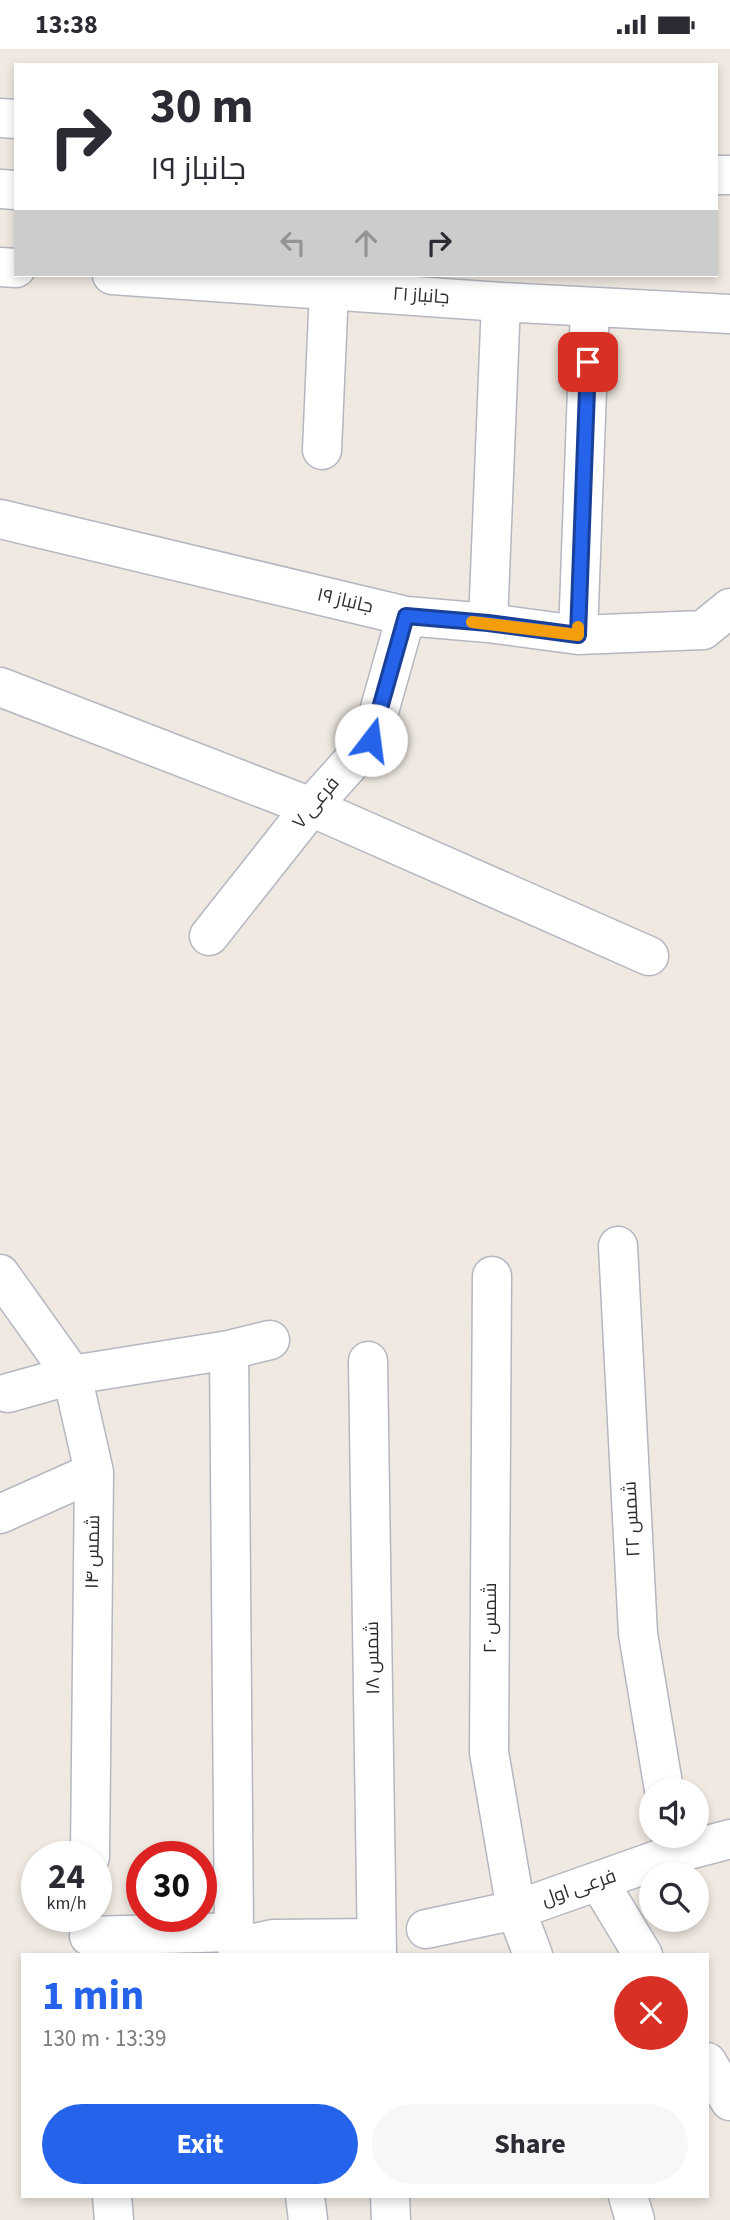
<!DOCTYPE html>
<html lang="en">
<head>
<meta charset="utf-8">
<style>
  :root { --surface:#fff; --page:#f7f7f7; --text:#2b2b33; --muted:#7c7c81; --accent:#2563eb }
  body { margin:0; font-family:"Source Sans 3",Cairo,sans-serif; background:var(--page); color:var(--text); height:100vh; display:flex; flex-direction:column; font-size:26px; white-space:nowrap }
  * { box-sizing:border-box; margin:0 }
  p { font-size:23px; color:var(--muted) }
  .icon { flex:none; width:38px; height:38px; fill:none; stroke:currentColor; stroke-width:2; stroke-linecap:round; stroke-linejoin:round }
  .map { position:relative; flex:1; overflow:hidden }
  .details { position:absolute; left:21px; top:1904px; width:688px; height:245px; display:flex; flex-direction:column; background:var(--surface); border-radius:0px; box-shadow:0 4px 10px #0003 }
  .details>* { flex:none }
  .hud { position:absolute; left:14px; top:14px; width:704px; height:214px; border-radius:0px; box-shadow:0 4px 10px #0003; background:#fff; color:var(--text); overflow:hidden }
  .fabs { position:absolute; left:639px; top:1729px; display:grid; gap:14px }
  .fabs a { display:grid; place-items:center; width:70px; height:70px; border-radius:50%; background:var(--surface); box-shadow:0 4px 10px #0003; font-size:35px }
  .speed { position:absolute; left:21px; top:1792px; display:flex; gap:14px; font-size:35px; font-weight:700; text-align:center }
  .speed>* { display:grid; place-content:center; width:91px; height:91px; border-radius:50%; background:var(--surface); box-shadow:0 4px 10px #0003; line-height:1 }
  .speed small { font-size:18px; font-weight:400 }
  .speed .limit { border:10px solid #d22; background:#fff; color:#111 }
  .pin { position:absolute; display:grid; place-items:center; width:60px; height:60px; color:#fff; margin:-30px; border-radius:14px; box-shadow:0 4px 10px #0006 }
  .me { position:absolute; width:77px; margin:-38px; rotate:15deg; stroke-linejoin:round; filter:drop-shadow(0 0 5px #0008) }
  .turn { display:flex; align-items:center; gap:24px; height:147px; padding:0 21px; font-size:32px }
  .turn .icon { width:91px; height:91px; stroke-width:2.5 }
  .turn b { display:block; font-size:49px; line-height:60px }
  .lanes { display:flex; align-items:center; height:66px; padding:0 21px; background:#0003; justify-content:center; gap:35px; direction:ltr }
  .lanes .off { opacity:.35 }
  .round { display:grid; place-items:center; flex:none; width:74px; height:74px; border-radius:37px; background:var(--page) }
  .summary { display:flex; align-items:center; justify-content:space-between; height:119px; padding:0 21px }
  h1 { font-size:42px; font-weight:700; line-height:52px; color:var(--accent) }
  .cta { display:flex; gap:14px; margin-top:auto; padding:14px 21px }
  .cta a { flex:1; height:80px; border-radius:42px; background:var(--accent); color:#fff; font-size:28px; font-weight:700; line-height:80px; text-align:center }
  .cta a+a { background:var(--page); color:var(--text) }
  .status { display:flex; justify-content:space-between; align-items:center; height:49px; padding:0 35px; background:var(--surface); direction:ltr }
  .status svg { height:19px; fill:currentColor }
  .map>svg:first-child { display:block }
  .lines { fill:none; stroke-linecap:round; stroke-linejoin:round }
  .minor-casing { stroke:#b4b7c1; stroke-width:41 }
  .minor { stroke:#fff; stroke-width:38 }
  .route-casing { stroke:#184099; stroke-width:18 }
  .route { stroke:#2563eb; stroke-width:12 }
  .slow { stroke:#f59e0b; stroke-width:12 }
  .labels { text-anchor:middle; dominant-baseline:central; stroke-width:5; stroke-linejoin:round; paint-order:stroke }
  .street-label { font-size:19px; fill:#2e2e2e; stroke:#fff }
</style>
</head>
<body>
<div class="status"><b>13:38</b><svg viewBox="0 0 49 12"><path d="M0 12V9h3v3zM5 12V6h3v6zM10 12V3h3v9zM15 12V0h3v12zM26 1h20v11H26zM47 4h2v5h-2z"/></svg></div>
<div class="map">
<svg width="730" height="2171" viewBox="0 0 730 2171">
  <rect width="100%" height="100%" fill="#efe9e1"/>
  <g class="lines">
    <defs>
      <path id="minor" d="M0,69L16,70
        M716,126H730
        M0,140L16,141
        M0,218L16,219
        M112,226L501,253L730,265
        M322,401L329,241
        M0,470L406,567L488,574L578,586L703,581L730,559
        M488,574L501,253
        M578,586L590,258
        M0,638L311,758L649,907
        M209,887L311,758L371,691L406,567
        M618,1197L638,1585L664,1741
        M0,1225L72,1326L94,1423L90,1808
        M492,1227L489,1703L516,1861L533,1906
        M229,1301L234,1883L237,1898L273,1890L376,1889
        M368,1312L377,1906
        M8,1344L72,1326L229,1301L270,1291
        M0,1465L94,1423
        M599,1833L643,1906
        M426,1880L516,1861L674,1805L730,1790
        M89,1887L234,1883
        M707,2013L730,2052
        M112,2147L114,2171
        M305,2147L308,2171
        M390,2147L391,2171
        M628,2147L635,2171"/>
    </defs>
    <use href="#minor" class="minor-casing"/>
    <use href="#minor" class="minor"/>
  </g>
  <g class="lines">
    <defs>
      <path id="route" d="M371,691L406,567L488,574L578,586L588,313"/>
    </defs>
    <use href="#route" class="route-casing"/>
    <use href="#route" class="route"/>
    <path class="slow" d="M472,573L578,586V578"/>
  </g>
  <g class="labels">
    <g class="street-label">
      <text transform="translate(421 247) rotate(4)">جانباز ۲۱</text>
      <text transform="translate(345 552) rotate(13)">جانباز ۱۹</text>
      <text transform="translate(316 754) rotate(-50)">فرعی ۷</text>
      <text transform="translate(632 1470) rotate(-93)">شمس ۲۲</text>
      <text transform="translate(93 1503) rotate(-89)">شمس ۱۴</text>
      <text transform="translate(490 1569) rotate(-90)">شمس ۲۰</text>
      <text transform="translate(373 1609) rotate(-91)">شمس ۱۸</text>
      <text transform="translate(579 1839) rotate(-19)">فرعی اول</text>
    </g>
  </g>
</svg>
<div class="fabs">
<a><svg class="icon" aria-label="sound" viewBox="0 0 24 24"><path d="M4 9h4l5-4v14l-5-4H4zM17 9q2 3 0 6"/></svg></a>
<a><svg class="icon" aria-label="search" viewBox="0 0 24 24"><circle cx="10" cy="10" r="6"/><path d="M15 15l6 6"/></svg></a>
</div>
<div class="speed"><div>24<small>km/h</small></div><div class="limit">30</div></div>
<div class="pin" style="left:588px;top:313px;background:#d93025"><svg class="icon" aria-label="arrive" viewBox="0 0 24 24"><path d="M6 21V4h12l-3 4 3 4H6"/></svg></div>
<svg class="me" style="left:371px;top:691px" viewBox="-20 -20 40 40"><circle r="19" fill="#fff"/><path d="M0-13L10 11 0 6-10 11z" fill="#2563eb"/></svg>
<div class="hud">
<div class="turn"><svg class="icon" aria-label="right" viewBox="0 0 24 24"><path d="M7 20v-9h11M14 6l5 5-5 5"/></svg><div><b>30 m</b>جانباز ۱۹</div></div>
<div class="lanes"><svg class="icon off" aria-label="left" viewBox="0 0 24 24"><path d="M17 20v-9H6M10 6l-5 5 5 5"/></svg><svg class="icon off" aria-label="ahead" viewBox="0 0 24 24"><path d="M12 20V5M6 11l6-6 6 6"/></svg><svg class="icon" aria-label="right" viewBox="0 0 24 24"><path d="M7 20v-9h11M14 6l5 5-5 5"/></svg></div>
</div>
<section class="details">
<div class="summary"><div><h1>1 min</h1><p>130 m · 13:39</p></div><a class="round" style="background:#d93025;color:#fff"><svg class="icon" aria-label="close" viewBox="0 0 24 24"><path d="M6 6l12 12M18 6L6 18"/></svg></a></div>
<div class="cta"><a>Exit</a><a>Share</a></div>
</section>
</div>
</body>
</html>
